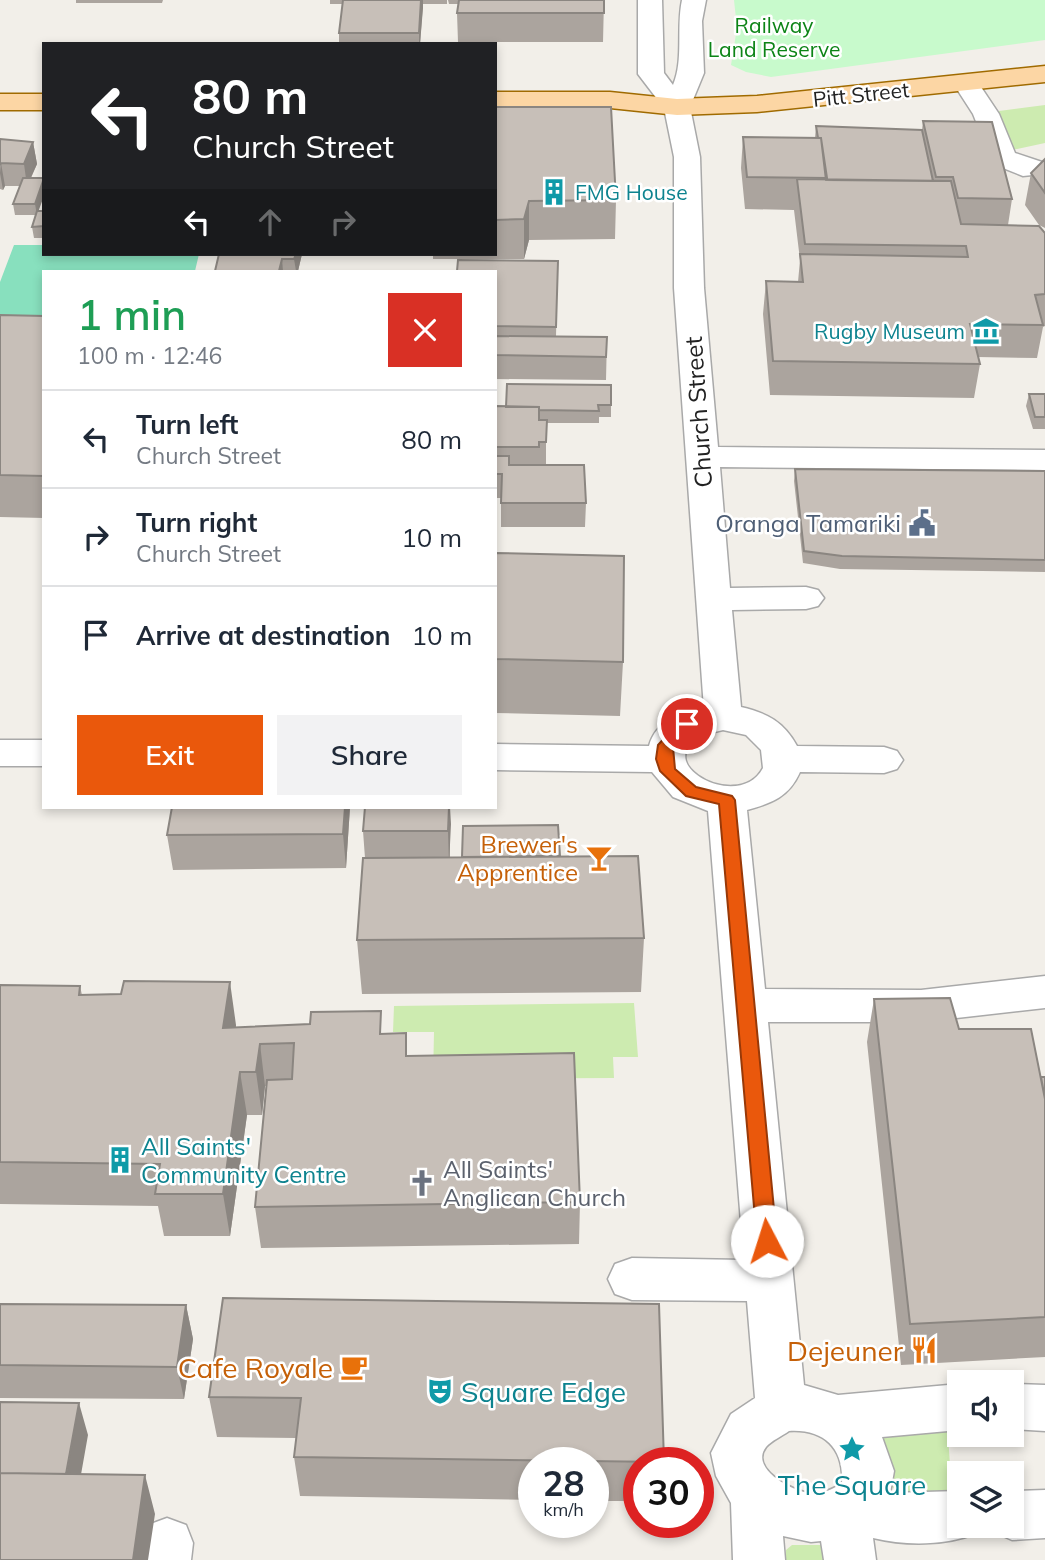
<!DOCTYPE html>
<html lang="en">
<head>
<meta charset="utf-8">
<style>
  :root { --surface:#fff; --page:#f2f2f3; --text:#1f2937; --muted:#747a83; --line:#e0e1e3; --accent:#ea580c }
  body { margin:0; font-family:Mulish,sans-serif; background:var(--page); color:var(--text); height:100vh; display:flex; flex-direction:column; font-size:26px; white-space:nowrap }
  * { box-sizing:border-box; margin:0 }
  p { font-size:23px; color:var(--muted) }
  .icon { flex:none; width:38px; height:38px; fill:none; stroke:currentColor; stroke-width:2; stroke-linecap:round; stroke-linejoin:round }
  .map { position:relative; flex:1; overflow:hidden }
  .panel { position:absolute; left:42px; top:270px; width:455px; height:539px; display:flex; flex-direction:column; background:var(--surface); border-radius:0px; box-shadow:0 4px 10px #0003 }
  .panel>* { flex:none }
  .top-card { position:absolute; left:42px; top:42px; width:455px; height:214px; border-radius:0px; box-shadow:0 4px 10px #0003; background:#202124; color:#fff; overflow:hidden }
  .buttons { position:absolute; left:947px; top:1370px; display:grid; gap:14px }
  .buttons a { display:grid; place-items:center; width:77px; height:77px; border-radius:0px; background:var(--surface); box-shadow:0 4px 10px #0003; font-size:35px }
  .speed { position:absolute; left:518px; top:1447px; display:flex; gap:14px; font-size:35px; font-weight:700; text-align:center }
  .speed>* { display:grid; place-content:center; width:91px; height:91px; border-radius:50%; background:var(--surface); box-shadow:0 4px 10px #0003; line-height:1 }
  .speed small { font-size:18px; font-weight:400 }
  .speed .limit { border:10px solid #d22; background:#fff; color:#111 }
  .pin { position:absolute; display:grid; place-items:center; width:60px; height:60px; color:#fff; margin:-30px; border:4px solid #fff; border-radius:50%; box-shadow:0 2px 7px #0007 }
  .me { position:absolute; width:77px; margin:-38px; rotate:355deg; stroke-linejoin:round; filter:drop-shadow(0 0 5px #0008) }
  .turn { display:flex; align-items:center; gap:24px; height:147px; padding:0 35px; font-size:32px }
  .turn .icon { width:91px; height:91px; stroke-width:2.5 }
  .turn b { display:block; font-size:49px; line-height:60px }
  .lanes { display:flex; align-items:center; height:66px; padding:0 35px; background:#0003; justify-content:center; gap:35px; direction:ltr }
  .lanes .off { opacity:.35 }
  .round { display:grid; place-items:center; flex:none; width:74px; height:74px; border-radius:0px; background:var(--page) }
  .headline { display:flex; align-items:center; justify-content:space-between; height:119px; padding:0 35px }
  h1 { font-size:42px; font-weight:600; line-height:52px; color:#1e9e55 }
  .button { display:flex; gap:14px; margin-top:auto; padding:14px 35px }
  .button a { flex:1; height:80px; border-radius:0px; background:var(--accent); color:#fff; font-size:28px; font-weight:600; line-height:80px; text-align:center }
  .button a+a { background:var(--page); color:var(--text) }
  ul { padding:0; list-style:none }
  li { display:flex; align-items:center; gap:21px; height:98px; padding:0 35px; border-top:2px solid var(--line) }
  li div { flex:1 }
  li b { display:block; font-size:26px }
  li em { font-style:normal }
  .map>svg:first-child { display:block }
  .grass { fill:#cdebb0 }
  .park { fill:#c8facc }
  .pitch { fill:#88e0be }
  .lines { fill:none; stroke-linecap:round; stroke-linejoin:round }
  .minor-casing { stroke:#a9a9a9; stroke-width:3 }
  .major-casing { stroke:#a06b00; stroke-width:3 }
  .minor { fill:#fff; fill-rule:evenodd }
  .major { fill:#fcd6a4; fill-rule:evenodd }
  .wall { fill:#aba49e }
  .shaded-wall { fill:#8b8681 }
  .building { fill:#c7bfb8; stroke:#8b8681; stroke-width:2 }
  .route { fill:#ea580c; stroke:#983908; stroke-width:2 }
  .labels { text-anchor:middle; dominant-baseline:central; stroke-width:5; stroke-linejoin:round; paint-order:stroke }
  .far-park-label { font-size:21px; fill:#0c8416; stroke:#fff }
  .far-street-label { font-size:21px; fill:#222; stroke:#fff }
  .far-culture-label { font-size:21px; fill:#0d838f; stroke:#fff; text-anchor:start }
  .street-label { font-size:24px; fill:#222; stroke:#fff }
  .service-label { font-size:24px; fill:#4e5e75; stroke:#fff; text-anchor:end }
  .food-label { font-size:24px; fill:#c56008; stroke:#fff; text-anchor:end }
  .culture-label { font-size:24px; fill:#0d838f; stroke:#fff; text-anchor:start }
  .worship-label { font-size:24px; fill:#5b616d; stroke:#fff; text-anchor:start }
  .near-food-label { font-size:28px; fill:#c56008; stroke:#fff; text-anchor:end }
  .near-culture-label { font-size:28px; fill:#0d838f; stroke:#fff; text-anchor:start }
</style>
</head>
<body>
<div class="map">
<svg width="1045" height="1560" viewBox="0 0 1045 1560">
  <rect width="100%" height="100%" fill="#f2efe9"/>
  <path class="grass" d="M1045,105V143L1012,150L995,119L999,111Z
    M634,1003L638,1057H613L614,1078L433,1079L434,1032H393L394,1006Z
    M947,1421L952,1495C887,1494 890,1500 874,1435Z
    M792,1545H822L831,1560H786V1550Z"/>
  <path class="park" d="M734,0H1045V40L771,77L746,72L731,65L737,28Z"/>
  <path class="pitch" d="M14,245H44V254H199L195,271H44V352L0,351V282Z"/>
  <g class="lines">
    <defs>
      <path id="minor" d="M638,0H662L664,73L673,85C684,60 676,28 682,0H706L702,21L704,73L690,107L700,157L704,288L718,447L1045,450V470L720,467L730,588L806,587L818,590L824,598L818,606L806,609L732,610L741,707C767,713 784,722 797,746L884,747L897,751L903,760L897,769L884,773L800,772C789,797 772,803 747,810L765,989L921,990L1045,976V1008L921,1022H768L804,1385L838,1395L959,1384V1430L882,1437L894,1471L890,1493L959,1491V1526H981L977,1533C945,1546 906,1546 873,1538L876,1560H824L821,1541L811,1542L783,1536L785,1560H733L731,1503L716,1476L711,1453L731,1414L755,1398L747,1301L632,1300L615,1294L608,1279L615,1264L632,1258L744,1260L708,811L673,797L652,772L495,770V744L649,746C656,720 680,714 704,709L674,288V157L664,108L638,74ZM723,730L746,735L761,750L763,768C737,818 629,751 723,730ZM789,1431C824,1429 844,1448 842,1483C832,1490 822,1494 810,1493C794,1492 749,1469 766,1447C771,1441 782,1436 789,1431Z
        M966,75L975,78L999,114L1015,153L1042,162L1045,169L1042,174L1023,176L993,164L973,114L953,83L957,78Z
        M0,740H44V766H0Z
        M1012,1384L1045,1385V1431L1012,1429Z
        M1045,1490V1538L1012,1540L994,1532L991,1526H1012V1491Z
        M167,1518L186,1525L193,1543L191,1560H139L141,1543L148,1525Z"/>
      <path id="major" d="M1045,66V82L757,112L677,115L610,108H495V92H610L677,99L757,96Z
        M0,94H44V110H0Z"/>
    </defs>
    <use href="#minor" class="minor-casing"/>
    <use href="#major" class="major-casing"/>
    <use href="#minor" class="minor"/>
    <use href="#major" class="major"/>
  </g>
  <path class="wall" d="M76,0H163L162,3H76Z
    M330,0H447V4H423L420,44H339V33L343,4H330Z
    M448,0H604L603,42H458L457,13L458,4H449Z
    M495,107L616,200L615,239L529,240L524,259H433V254H495Z
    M923,121L1012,199L1008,225L1045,233V326L1043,327L1037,358L978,357L980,364L974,398L770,395L763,314L766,281L798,282L800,260L794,210L745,209L741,168L743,137L815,138L816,126L922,130Z
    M0,139L33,142L37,164L31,178L39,211H44V238H34L32,227L36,215H15L13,204L20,186H5L3,190L0,189Z
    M1045,159V228L1039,225L1025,205L1031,173Z
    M219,254H302L298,271H215Z
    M495,271L557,294L556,336L607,337L606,380L495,379Z
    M0,315L44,316V518L0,517Z
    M1029,394H1045V429H1033L1026,406Z
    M611,405V417H599V423H546V465L586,503L585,527H501V498H495V406Z
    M795,469L1045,471V572L840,569L803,563L794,481Z
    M495,553L623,662L620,716L495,713Z
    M350,807L346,868L173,870L167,835Z
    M365,807H450V857L560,856L644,938L641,992L362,994L357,940L365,858L363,831Z
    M0,985L80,986L82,995L236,1025V1027L383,1033H406L407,1056L580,1202L579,1244L261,1248L255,1207L266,1086H265L262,1115H247L230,1236H164L158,1206L0,1204Z
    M874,999L959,1029L1041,1077H1045V1357L901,1365L867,1042Z
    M0,1304L186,1305L193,1339L184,1399L0,1398Z
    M659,1304L664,1463H639V1501H593V1463H534V1500L300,1496L294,1457L296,1438L217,1437L209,1397Z"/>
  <path class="shaded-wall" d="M421,0H423V8L420,44H419V33Z
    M33,142L37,164L27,186L24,164Z
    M1,163L5,186L3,190L0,173Z
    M44,179V196L37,215L35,204Z
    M529,201V240L524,259V219Z
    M296,254H302L298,271H296L294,259Z
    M282,259L283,271H279Z
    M345,807H350L346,868L343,834Z
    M449,807H450L451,824L449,865L448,831Z
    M230,982L236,1025L229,1071L223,1028Z
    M260,1044L265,1086L262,1115L256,1072Z
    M240,1072L247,1115L230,1236L223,1194Z
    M186,1305L193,1339L184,1399L177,1367Z
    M79,1403L88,1435L74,1514L65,1482Z
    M145,1475L155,1514L148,1560H133Z"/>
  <path class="building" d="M343,0H421L419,33H339Z
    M459,0H604V13H457Z
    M495,107H611L616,200L529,201L524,219L495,220Z
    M923,121L992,122L1012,199L958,198L953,177H936Z
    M816,126L922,130L933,181L826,180L821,138H818Z
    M743,137L821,138L827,178L747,177Z
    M0,139L33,142L24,164L1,163L0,165Z
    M1045,159V193L1031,173Z
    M23,178H44L35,204H13Z
    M797,179L951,181L961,224L1039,226L1045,233V294L1035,295L1043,325L970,324L980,364L773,361L766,281L803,282L800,254L968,257L966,246L805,244Z
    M37,211H44V226L32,227Z
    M219,254H296L294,259H282L279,271H215Z
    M458,260L558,261L556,327L495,326V271H457Z
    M0,315L44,316V476L0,475Z
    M495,336L607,337L606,357L495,355Z
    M507,384L611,385V405H598L599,411L539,410V407H506Z
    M1029,394H1045V417H1035Z
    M495,406L539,407V420H547L546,442H539V447H495Z
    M495,456H509V465H584L586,503H501L502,474H495Z
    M795,469L1045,471V560L842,556L804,551Z
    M495,553L624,556L623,662L495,659Z
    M172,807H345L343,834L167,835Z
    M365,807H449L448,831H363Z
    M558,825L560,856L462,857L463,826Z
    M638,856L644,938L357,940L363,858Z
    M124,981L230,982L223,1028L310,1024L311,1012L381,1011L380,1034L406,1033V1056L574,1053L580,1202L255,1207L267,1080L292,1079L294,1043L260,1044L256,1072H240L223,1194H155L160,1164L0,1162V985L80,986L79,995L121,994Z
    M950,998L959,1029H1031L1045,1099V1317L910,1324L874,999Z
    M1041,1077H1045V1099Z
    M223,1298L659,1304L664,1462L294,1457L301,1398L209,1397Z
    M0,1304L186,1305L177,1367L0,1365Z
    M0,1402L79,1403L66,1474L0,1473Z
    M0,1473L145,1475L133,1560H0Z"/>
  <path class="route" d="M687,719L694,724L673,747L675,769L696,787L732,796L735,800L777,1241L774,1247H760L757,1241L719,804L686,796L660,771L656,759L658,745L681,720Z"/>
  <defs>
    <symbol id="building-bare" viewBox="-9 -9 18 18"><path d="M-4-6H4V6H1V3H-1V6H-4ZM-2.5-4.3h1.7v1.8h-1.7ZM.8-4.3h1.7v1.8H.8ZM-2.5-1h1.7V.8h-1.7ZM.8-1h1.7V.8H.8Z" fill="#0f9aa8" stroke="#fff" stroke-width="2.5" paint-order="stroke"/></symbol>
    <symbol id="museum-bare" viewBox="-9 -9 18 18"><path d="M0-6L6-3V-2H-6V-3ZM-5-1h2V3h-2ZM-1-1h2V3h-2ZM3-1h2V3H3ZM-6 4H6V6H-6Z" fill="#0f9aa8" stroke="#fff" stroke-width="2.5" paint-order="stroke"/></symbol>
    <symbol id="civic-bare" viewBox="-9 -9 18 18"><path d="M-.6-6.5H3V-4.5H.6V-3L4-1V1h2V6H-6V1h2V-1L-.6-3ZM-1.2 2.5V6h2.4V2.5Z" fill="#5c6f8a" stroke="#fff" stroke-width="2.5" paint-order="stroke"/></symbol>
    <symbol id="bar-bare" viewBox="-9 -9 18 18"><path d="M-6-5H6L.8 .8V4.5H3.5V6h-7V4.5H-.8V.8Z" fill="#e8710a" stroke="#fff" stroke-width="2.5" paint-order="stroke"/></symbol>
    <symbol id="church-bare" viewBox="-9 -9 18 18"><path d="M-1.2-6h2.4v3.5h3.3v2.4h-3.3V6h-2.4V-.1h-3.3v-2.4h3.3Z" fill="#6b7280" stroke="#fff" stroke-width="2.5" paint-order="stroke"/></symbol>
    <symbol id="restaurant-bare" viewBox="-9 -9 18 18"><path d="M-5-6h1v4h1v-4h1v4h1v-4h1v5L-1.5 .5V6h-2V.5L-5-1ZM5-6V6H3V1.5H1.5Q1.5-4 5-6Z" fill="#e8710a" stroke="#fff" stroke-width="2.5" paint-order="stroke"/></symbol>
    <symbol id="cafe-bare" viewBox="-9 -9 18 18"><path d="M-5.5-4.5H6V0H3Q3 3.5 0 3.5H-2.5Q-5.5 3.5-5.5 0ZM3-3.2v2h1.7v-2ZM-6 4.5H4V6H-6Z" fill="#e8710a" stroke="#fff" stroke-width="2.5" paint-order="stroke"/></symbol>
    <symbol id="theatre-bare" viewBox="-9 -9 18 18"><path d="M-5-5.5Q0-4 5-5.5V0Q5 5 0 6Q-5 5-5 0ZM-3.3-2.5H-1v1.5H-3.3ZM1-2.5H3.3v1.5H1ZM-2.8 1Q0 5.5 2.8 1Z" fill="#0f9aa8" stroke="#fff" stroke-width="2.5" paint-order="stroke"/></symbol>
    <symbol id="sight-bare" viewBox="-9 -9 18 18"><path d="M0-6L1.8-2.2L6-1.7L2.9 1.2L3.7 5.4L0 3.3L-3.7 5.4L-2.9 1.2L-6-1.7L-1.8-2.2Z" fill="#0f9aa8" stroke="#fff" stroke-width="2.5" paint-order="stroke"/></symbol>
  </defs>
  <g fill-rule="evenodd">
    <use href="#building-bare" x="535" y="173" width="38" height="38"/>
    <use href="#museum-bare" x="967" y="312" width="38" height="38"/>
    <use href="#civic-bare" x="903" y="504" width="38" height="38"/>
    <use href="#bar-bare" x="580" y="839" width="38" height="38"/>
    <use href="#building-bare" x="101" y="1141" width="38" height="38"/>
    <use href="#church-bare" x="403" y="1164" width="38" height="38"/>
    <use href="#restaurant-bare" x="905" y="1331" width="38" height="38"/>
    <use href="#cafe-bare" x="335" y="1348" width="38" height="38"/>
    <use href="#theatre-bare" x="421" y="1372" width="38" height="38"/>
    <use href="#sight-bare" x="833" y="1430" width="38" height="38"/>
  </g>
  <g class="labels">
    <g class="far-park-label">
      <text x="774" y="25">Railway<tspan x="774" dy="24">Land Reserve</tspan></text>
    </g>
    <g class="far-street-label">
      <text transform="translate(861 94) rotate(-6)">Pitt Street</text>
    </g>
    <g class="far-culture-label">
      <text x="575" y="192">FMG House</text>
      <text x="965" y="331" text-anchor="end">Rugby Museum</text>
    </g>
    <g class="street-label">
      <text transform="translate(698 412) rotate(-94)">Church Street</text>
    </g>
    <g class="service-label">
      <text x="901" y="523">Oranga Tamariki</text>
    </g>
    <g class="food-label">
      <text x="578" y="844">Brewer's<tspan x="578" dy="28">Apprentice</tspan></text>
    </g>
    <g class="culture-label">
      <text x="141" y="1146">All Saints'<tspan x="141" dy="28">Community Centre</tspan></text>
    </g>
    <g class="worship-label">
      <text x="443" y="1169">All Saints'<tspan x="443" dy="28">Anglican Church</tspan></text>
    </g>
    <g class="near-food-label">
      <text x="903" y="1350">Dejeuner</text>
      <text x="333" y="1367">Cafe Royale</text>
    </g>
    <g class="near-culture-label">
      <text x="461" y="1391">Square Edge</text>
      <text x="852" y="1484" text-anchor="middle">The Square</text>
    </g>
  </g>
</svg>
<div class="buttons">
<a><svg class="icon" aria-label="sound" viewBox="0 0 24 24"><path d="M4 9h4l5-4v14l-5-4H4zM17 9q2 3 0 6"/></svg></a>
<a><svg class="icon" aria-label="layers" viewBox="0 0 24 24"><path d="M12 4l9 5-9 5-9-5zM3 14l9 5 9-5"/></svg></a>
</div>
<div class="speed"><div>28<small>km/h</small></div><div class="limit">30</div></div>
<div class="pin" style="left:687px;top:724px;background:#d93025"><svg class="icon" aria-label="arrive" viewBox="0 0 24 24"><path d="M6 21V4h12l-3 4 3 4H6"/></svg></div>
<svg class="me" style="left:767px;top:1241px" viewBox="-20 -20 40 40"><circle r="19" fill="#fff"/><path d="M0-13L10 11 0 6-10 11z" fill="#ea580c"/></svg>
<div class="top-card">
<div class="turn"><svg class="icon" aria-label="left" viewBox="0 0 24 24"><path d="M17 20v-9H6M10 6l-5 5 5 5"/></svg><div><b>80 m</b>Church Street</div></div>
<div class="lanes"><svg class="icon" aria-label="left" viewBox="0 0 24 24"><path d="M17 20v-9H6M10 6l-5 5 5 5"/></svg><svg class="icon off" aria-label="ahead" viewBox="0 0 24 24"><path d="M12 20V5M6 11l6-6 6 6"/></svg><svg class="icon off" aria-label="right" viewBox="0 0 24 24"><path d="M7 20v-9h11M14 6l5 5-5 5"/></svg></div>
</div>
<section class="panel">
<div class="headline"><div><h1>1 min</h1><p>100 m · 12:46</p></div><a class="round" style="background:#d93025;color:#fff"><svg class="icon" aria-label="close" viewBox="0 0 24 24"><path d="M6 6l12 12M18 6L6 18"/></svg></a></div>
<ul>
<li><svg class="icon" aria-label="left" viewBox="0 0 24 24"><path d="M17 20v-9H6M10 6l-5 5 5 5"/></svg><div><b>Turn left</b><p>Church Street</p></div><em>80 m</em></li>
<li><svg class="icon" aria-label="right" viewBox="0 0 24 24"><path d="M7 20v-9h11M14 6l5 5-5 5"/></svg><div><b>Turn right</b><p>Church Street</p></div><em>10 m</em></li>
<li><svg class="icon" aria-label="arrive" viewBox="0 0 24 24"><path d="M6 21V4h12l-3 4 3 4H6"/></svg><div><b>Arrive at destination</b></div><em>10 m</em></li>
</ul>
<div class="button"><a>Exit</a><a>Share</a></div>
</section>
</div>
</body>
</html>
